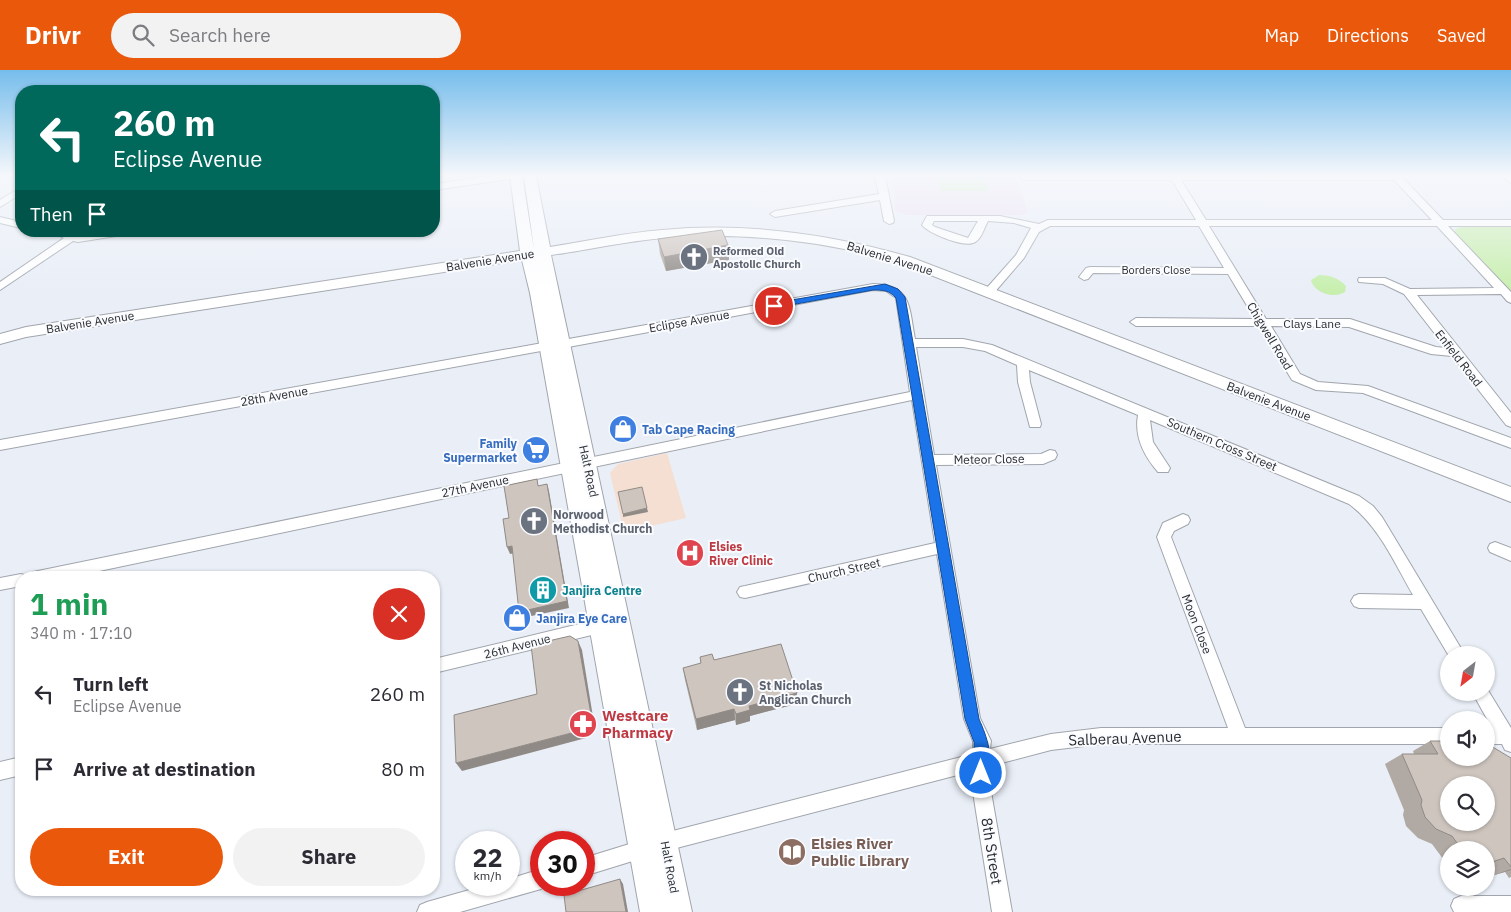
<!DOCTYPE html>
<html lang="en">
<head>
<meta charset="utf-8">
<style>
  :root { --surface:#fff; --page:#f2f2f3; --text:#2b2b33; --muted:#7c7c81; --accent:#ea580c }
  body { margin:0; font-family:"IBM Plex Sans",sans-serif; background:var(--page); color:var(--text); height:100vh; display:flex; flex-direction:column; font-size:19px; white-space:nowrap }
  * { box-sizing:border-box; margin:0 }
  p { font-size:16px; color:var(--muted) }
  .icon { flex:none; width:28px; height:28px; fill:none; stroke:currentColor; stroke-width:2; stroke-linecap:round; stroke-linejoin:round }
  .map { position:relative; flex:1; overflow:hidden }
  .panel { position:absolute; left:15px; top:501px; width:425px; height:325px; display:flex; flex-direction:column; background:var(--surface); border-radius:20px; box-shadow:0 1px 4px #0004 }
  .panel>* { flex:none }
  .banner { position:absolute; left:15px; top:15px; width:425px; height:152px; border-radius:20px; box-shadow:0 1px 4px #0004; background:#00695c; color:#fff; overflow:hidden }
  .needle { width:32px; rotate:211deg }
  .tools { position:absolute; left:1440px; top:576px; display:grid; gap:10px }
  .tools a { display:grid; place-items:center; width:55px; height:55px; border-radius:50%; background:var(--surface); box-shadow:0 1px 4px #0004; font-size:25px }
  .speed { position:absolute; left:455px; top:761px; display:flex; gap:10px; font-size:25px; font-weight:700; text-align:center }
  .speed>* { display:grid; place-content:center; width:65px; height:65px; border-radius:50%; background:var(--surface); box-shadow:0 1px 4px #0004; line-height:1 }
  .speed small { font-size:12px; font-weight:400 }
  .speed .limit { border:8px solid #d22; background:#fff; color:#111 }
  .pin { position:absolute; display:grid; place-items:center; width:42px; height:42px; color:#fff; margin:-21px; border:2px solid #fff; border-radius:50%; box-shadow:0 1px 5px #0007 }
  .me { position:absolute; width:55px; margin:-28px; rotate:0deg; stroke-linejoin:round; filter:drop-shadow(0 0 4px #0008) }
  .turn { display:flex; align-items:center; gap:18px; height:105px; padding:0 15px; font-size:22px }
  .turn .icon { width:65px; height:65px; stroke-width:2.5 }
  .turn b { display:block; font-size:35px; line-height:42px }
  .then { display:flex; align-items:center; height:48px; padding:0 15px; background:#0003; gap:10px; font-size:19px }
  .round { display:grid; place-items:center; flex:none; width:52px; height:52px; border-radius:26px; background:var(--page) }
  .head { display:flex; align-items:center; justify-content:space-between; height:85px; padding:0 15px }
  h1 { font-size:30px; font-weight:700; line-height:38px; color:#1e9e55 }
  .cta { display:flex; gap:10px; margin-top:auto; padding:10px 15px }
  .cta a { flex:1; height:58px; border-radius:30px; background:var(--accent); color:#fff; font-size:20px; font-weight:700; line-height:58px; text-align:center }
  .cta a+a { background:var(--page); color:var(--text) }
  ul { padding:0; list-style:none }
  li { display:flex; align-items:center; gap:15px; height:75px; padding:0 15px }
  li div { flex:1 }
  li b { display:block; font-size:19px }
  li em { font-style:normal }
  header { display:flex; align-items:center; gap:30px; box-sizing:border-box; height:70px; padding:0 25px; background:var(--accent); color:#fff }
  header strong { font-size:24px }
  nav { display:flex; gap:28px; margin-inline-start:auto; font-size:18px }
  .search { width:350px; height:45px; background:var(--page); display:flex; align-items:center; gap:12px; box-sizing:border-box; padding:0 18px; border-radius:28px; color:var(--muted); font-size:19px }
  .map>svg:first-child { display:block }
  .commercial { fill:#f5dfd2 }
  .education { fill:#eddef1 }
  .green { fill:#c7efad }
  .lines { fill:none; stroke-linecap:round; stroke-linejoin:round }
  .street-casing { stroke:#a1a5ad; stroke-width:2 }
  .secondary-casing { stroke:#a1a5ad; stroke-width:2 }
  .street { fill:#fff; fill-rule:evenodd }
  .secondary { fill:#fff; fill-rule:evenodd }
  .wall { fill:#b1a9a4 }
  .shaded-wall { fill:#908a86 }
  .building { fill:#cec5bf; stroke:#908a86; fill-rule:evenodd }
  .route { fill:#1a73e8; stroke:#114b97 }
  .labels { text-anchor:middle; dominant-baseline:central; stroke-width:4; stroke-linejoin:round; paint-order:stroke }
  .far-worship-label { font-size:11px; font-weight:bold; fill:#5b616d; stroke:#f9fbff; text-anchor:start }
  .far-street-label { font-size:11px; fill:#2a2c2f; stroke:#f9fbff }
  .street-label { font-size:12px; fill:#2a2c2f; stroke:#f9fbff }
  .shop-label { font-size:12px; font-weight:bold; fill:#366cbe; stroke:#f9fbff; text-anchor:start }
  .worship-label { font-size:12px; font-weight:bold; fill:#5b616d; stroke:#f9fbff; text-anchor:start }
  .health-label { font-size:12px; font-weight:bold; fill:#be3a42; stroke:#f9fbff; text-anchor:start }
  .culture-label { font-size:12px; font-weight:bold; fill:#0d838f; stroke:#f9fbff; text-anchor:start }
  .near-health-label { font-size:15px; font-weight:bold; fill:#be3a42; stroke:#f9fbff; text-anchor:start }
  .near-street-label { font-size:15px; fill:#2a2c2f; stroke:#f9fbff }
  .near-education-label { font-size:15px; font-weight:bold; fill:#785e54; stroke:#f9fbff; text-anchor:start }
</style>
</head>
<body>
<header>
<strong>Drivr</strong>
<div class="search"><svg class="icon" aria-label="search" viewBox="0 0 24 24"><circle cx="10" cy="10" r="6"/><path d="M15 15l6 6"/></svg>Search here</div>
<nav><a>Map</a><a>Directions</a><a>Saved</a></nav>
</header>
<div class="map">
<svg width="1511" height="842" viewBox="0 0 1511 842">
  <rect width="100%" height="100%" fill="#e9eef7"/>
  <path class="commercial" d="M667,383L686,448L624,462L610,403L618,394Z"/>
  <path class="education" d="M891,106H1014L1028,141L1022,145H907L896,141Z"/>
  <path class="green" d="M938,109H985L989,121H941Z
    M1461,157H1511V222L1455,163V159Z
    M1319,205C1329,205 1339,208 1346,216L1345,222C1334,229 1314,223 1311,210Z"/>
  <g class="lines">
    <defs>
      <path id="street" d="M490,106H515L510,109L434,120V114Z
        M875,106H885L894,151L893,153L889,154L884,151L880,130L775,147L770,144L775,141L879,124Z
        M1021,106H1401L1443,150H1511V156H1448L1511,222V233L1507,231L1501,224L1417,225L1511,343V357L1506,355L1452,286L1431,284L1349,257L1271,256L1300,304L1318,312L1368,316L1511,368V378L1363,323L1316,320L1292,310L1259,256H1136L1130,252L1136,248L1255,249L1228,204L1093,203L1088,209L1084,210L1079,207L1086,198L1090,197L1224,198L1199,156H1050L1039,162L1024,188L993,224H985L983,222L985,220L1016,185L1031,158L1014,153L988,151C984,158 981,171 973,173C962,177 928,163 922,155L927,146H1000L1039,154L1048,150H1196L1172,110H1025L1022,109ZM1181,110H1394L1432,150H1206ZM934,151H978L968,168L935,157L932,155ZM1209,156H1437L1494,218L1410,219L1385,208H1359L1358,210L1359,212L1383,214L1404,224L1446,278L1436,277L1350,249H1266Z
        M1501,106H1511V113Z
        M21,117V124L0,137V130Z
        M0,147L21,152V158L0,153Z
        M48,161L70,163L73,161H85L80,166L108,161H134L129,164L78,172L73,171L0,220V212L64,168Z
        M873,214C912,214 909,238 915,269H963L992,275L1359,426L1373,436L1382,447L1465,585L1449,586L1421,539L1359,538L1354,536L1351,531L1354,526L1359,524L1413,525C1395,494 1379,456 1349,434L1150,350L1153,372L1170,398L1168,402H1158C1144,386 1134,367 1138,345L1029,300L1030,312L1041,354L1040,357H1030L1018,312L1017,295L985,281L963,277H916L934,385L1041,384L1050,380L1055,381L1057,385L1055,389L1043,394L936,395L980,648L991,671L990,679L1051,664L1101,658H1228L1157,467L1163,453L1183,444L1188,446L1190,450L1188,454L1174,461L1171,467L1245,658H1449V674H1101L1051,680L990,696V716L1012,842H992L972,716L973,701L665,781L584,806V788L665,763L973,684V671L964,649L937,484L745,528L740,527L737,522L740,517L745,516L935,473L912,330L66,508H21V516L0,520V508L21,504L27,506L33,502L910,322L896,228L886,221L873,220L563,278L557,274L563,270Z
        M548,272L552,273L554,276L552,279L0,380V370Z
        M1495,472L1511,478V491L1490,482L1488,478L1490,474Z
        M600,549L606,551L608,556L606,561L600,563L434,603V589Z
        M1486,617L1511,658V682L1505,680L1502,674H1486V658H1492L1472,622H1486Z
        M21,687V705L0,710V692Z
        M541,799V815H548L541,819L460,842H417L420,835L427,832L487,815H509V809Z
        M1461,826H1511V842H1454L1451,836L1454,829Z"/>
      <path id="secondary" d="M510,106H522L534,179L524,106H536L550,177C587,171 625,163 662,160C746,152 830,164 910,187L1511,417V432L900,193C823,170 744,162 664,168C626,171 588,180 551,185L692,842H640L530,223L522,190L26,267L0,274V264L26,257L520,181Z"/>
    </defs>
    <use href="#street" class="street-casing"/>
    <use href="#secondary" class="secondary-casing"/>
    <use href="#street" class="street"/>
    <use href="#secondary" class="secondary"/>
  </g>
  <path class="wall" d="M658,169L728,175L729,190L666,201L660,184Z
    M700,587L714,590L797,623L796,634L750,646V651L736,655L735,650L697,660L685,610L683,598L701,594Z
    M1430,671L1511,688V807L1509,808L1505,802L1491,806L1486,801V780H1449V797L1432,774L1418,768L1406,756L1403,745L1404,740L1385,694L1402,684H1414L1413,681Z"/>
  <path class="shaded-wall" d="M728,175L729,190L666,201L664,187Z
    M547,414L549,421L569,538L522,548L519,542Z
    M647,438L648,442L623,447V444Z
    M512,476L515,483L510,484L507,477Z
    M578,571L582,580L595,659L586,668L462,701L456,693L583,660Z
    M797,623L796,634L750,646V651L736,655V644L749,636Z
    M734,639L735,650L697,660L696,649Z
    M1504,788L1486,795V794Z
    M1511,799V800L1491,806Z
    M620,809L623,814L628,842H626Z"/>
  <path class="building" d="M722,160L728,175L664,187L658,169Z
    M537,409L538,416L547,414L567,531L519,542L512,476L507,477L503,449L509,448L504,416Z
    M642,417L647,438L623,444L618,422Z
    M570,566L578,571L592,650L583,660L456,693L454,645L537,624L531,575Z
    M781,574L797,623L749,636L750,640L736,644L734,639L696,649L683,598L701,593L700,587L712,584L714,590Z
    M1430,671H1449V688H1486V673L1511,688V797L1504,788L1486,794V780H1462L1452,766L1436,759L1425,747L1421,735L1422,730L1402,684H1438ZM1449,715H1486V752H1449Z
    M620,809L626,842H566L564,825Z"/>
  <linearGradient id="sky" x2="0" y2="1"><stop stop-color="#76bdec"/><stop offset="0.47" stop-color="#f5f7fb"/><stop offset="1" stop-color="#f5f7fb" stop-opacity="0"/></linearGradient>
  <rect width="1511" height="224" fill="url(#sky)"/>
  <path class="route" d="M885,214L898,219L905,227L979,649C987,667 995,689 986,708L981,710L976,708L974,703V672L965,649L896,228C889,220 883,220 873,220L774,238L770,236L774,233Z"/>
  <defs>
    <symbol id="church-disc" viewBox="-11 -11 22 22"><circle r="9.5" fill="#6b7280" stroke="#f9fbff"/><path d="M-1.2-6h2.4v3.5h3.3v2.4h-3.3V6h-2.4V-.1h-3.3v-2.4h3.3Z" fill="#fff"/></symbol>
    <symbol id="shop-disc" viewBox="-11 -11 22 22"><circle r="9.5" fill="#3f7fe0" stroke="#f9fbff"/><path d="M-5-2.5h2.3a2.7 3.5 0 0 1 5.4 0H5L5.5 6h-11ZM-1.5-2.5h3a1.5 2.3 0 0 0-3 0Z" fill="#fff"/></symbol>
    <symbol id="supermarket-disc" viewBox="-11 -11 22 22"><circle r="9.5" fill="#3f7fe0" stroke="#f9fbff"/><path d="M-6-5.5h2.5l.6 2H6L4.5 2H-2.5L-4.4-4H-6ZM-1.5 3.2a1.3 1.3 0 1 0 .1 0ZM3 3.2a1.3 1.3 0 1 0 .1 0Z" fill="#fff"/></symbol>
    <symbol id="hospital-disc" viewBox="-11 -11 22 22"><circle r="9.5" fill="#e0444e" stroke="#f9fbff"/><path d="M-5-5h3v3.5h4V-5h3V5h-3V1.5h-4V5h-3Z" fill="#fff"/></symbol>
    <symbol id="building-disc" viewBox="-11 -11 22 22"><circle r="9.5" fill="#0f9aa8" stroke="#f9fbff"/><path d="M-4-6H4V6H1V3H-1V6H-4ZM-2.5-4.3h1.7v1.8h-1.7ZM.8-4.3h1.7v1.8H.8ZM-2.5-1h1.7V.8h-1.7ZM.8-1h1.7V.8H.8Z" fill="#fff"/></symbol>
    <symbol id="pharmacy-disc" viewBox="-11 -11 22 22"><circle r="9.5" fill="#e0444e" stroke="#f9fbff"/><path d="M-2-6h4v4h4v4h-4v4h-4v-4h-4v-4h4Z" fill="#fff"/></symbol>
    <symbol id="library-disc" viewBox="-11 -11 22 22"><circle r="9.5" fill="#8d6e63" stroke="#f9fbff"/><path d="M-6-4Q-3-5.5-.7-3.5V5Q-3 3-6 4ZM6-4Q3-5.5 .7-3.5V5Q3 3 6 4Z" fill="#fff"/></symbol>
  </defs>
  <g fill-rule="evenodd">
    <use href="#church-disc" x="678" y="171" width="32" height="32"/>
    <use href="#shop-disc" x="607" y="343" width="32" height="32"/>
    <use href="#supermarket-disc" x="520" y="364" width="32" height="32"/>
    <use href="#church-disc" x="518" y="435" width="32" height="32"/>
    <use href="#hospital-disc" x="674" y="467" width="32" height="32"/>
    <use href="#building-disc" x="527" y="504" width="32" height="32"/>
    <use href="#shop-disc" x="501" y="532" width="32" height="32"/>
    <use href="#church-disc" x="724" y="606" width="32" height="32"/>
    <use href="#pharmacy-disc" x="567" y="638" width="32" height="32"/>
    <use href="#library-disc" x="776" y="766" width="32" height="32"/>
  </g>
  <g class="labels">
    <g class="far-worship-label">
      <text x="713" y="181">Reformed Old<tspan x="713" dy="13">Apostolic Church</tspan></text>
    </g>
    <g class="far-street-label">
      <text x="1156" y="200">Borders Close</text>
    </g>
    <g class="street-label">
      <text transform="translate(890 188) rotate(17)">Balvenie Avenue</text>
      <text transform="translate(490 190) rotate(-9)">Balvenie Avenue</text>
      <text transform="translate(689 251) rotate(-10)">Eclipse Avenue</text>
      <text transform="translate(90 252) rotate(-9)">Balvenie Avenue</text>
      <text x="1312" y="253">Clays Lane</text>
      <text transform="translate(1270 266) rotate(59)">Chigwell Road</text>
      <text transform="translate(1459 288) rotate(52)">Enfield Road</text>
      <text transform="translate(274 326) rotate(-10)">28th Avenue</text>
      <text transform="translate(1269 331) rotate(21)">Balvenie Avenue</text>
      <text transform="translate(1222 374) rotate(23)">Southern Cross Street</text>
      <text transform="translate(989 389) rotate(-1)">Meteor Close</text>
      <text transform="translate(589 401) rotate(78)">Halt Road</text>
      <text transform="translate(475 416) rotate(-12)">27th Avenue</text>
      <text transform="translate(844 500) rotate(-13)">Church Street</text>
      <text transform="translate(1197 554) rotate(69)">Moon Close</text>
      <text transform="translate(517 576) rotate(-14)">26th Avenue</text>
      <text transform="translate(670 797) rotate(79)">Halt Road</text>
    </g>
    <g class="shop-label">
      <text x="642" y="359">Tab Cape Racing</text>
      <text x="517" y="373" text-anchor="end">Family<tspan x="517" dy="14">Supermarket</tspan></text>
      <text x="536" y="548">Janjira Eye Care</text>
    </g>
    <g class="worship-label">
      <text x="553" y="444">Norwood<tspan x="553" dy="14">Methodist Church</tspan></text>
      <text x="759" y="615">St Nicholas<tspan x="759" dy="14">Anglican Church</tspan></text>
    </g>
    <g class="health-label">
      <text x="709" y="476">Elsies<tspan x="709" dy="14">River Clinic</tspan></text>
    </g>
    <g class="culture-label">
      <text x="562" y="520">Janjira Centre</text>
    </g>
    <g class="near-health-label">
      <text x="602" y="645">Westcare<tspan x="602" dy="17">Pharmacy</tspan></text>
    </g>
    <g class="near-street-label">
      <text transform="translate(1125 668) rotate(-2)">Salberau Avenue</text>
      <text transform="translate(992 781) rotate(81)">8th Street</text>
    </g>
    <g class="near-education-label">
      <text x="811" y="773">Elsies River<tspan x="811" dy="17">Public Library</tspan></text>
    </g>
  </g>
</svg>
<div class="tools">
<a><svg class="needle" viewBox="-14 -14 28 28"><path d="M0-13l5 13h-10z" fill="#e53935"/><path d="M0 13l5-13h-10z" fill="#7c7c81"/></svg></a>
<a><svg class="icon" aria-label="sound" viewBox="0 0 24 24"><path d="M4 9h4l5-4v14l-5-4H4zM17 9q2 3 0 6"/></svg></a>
<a><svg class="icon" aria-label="search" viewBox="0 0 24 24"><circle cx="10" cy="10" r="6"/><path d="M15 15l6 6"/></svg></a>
<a><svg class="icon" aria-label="layers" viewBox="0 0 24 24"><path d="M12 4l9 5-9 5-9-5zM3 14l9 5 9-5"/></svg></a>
</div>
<div class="speed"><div>22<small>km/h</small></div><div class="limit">30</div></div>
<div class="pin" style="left:774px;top:236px;background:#d93025"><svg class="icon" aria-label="arrive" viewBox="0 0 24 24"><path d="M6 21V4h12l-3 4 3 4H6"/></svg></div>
<svg class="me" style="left:981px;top:703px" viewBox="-20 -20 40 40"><circle r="17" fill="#1a73e8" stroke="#fff" stroke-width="3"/><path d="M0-11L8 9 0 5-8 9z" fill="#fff"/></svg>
<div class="banner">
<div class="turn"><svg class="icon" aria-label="left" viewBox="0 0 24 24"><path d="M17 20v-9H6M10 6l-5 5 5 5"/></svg><div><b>260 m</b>Eclipse Avenue</div></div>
<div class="then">Then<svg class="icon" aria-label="arrive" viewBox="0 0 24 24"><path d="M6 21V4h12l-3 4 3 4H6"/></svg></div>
</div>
<section class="panel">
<div class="head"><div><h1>1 min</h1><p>340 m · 17:10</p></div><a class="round" style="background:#d93025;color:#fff"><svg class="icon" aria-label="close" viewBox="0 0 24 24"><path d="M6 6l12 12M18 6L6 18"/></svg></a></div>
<ul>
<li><svg class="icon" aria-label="left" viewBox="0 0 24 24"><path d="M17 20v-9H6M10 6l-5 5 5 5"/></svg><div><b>Turn left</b><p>Eclipse Avenue</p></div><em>260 m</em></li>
<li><svg class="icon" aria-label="arrive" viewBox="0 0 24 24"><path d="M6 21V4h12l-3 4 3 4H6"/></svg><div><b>Arrive at destination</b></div><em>80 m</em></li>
</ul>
<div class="cta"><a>Exit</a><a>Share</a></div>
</section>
</div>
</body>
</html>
